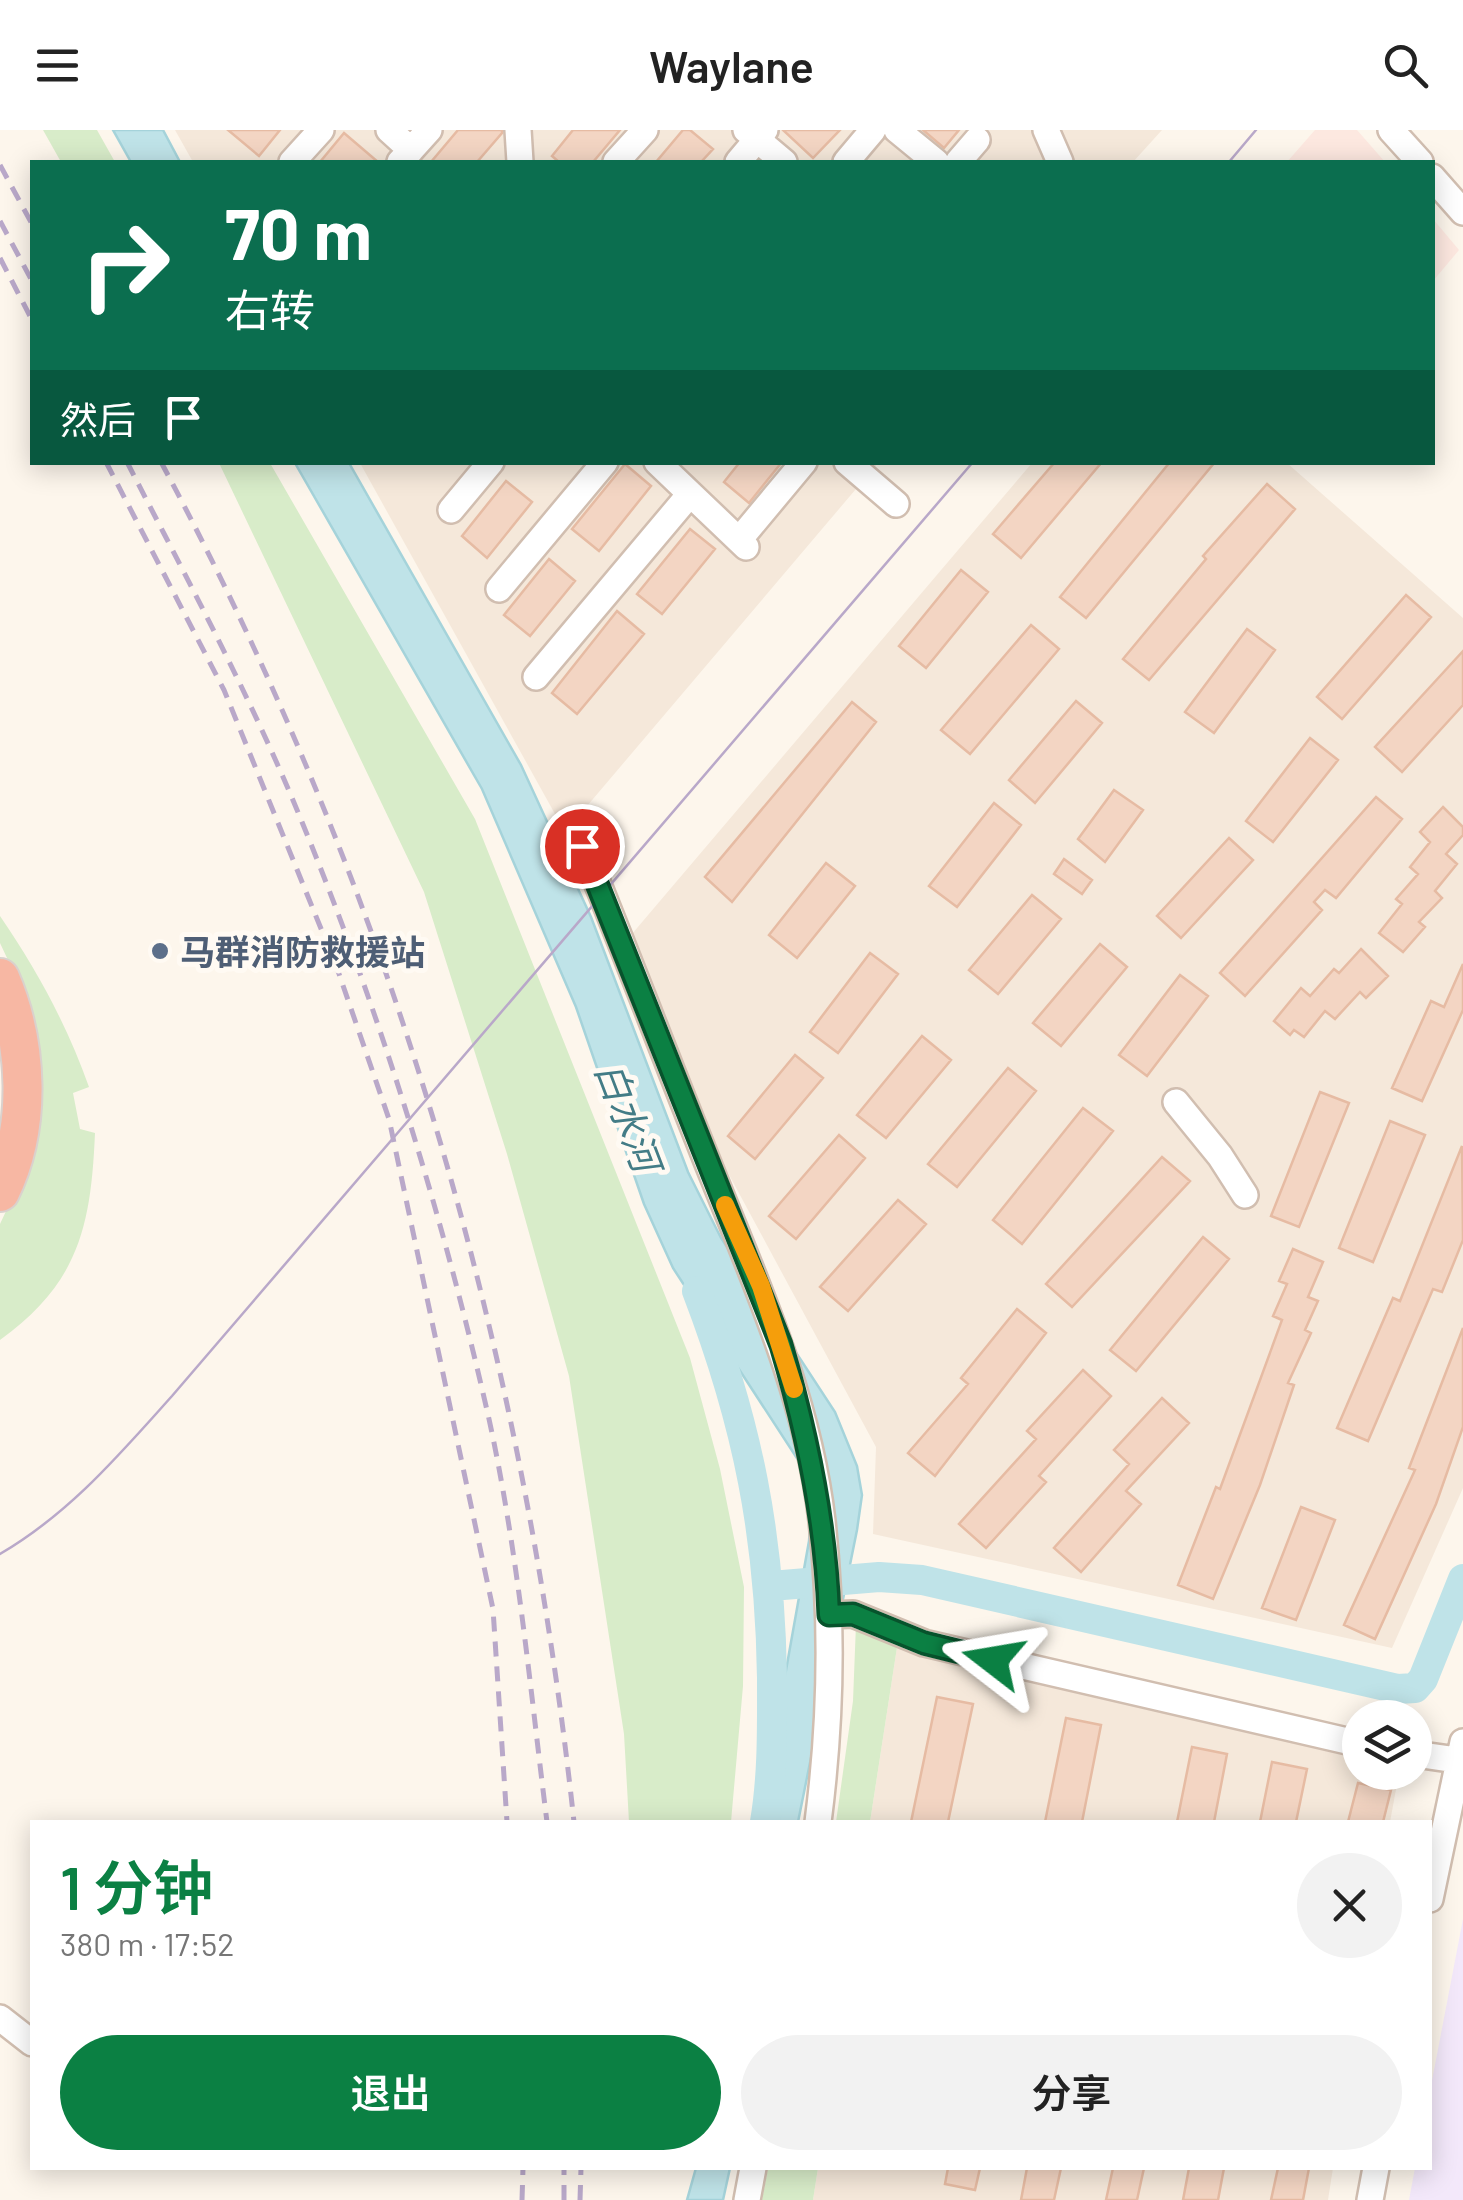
<!DOCTYPE html>
<html lang="zh">
<head>
<meta charset="utf-8">
<style>
  :root { --surface:#fff; --page:#f2f2f2; --text:#222; --muted:#767676; --accent:#0b8043 }
  body { margin:0; font-family:Barlow,"Noto Sans SC",sans-serif; background:var(--page); color:var(--text); height:100vh; display:flex; flex-direction:column; font-size:38px; white-space:nowrap }
  * { box-sizing:border-box; margin:0 }
  p { font-size:32px; color:var(--muted) }
  .icon { flex:none; width:55px; height:55px; fill:none; stroke:currentColor; stroke-width:2; stroke-linecap:round; stroke-linejoin:round }
  .map { position:relative; flex:1; overflow:hidden }
  .details { position:absolute; left:30px; top:1690px; width:1402px; height:350px; display:flex; flex-direction:column; background:var(--surface); border-radius:0px; box-shadow:0 5px 25px #0003 }
  .details>* { flex:none }
  .banner { position:absolute; left:30px; top:30px; width:1405px; height:305px; border-radius:0px; box-shadow:0 5px 25px #0003; background:#0b6e4f; color:#fff; overflow:hidden }
  .controls { position:absolute; left:1342px; top:1570px; display:grid; gap:20px }
  .controls a { display:grid; place-items:center; width:90px; height:90px; border-radius:50%; background:var(--surface); box-shadow:0 5px 25px #0003; font-size:50px }
  .pin { position:absolute; display:grid; place-items:center; width:85px; height:85px; color:#fff; margin:-42px; border:5px solid #fff; border-radius:50%; box-shadow:0 2px 10px #0007 }
  .me { position:absolute; width:110px; margin:-55px; rotate:284deg; stroke-linejoin:round; filter:drop-shadow(0 0 8px #0008) }
  .turn { display:flex; align-items:center; gap:35px; height:210px; padding:0 30px; font-size:45px }
  .turn .icon { width:130px; height:130px; stroke-width:2.5 }
  .turn b { display:block; font-size:70px; line-height:85px }
  .then { display:flex; align-items:center; height:95px; padding:0 30px; background:#0003; gap:20px; font-size:38px }
  .round { display:grid; place-items:center; flex:none; width:105px; height:105px; border-radius:52px; background:var(--page) }
  .overview { display:flex; align-items:center; justify-content:space-between; height:170px; padding:0 30px }
  h1 { font-size:60px; font-weight:600; line-height:75px; color:var(--accent) }
  .action { display:flex; gap:20px; margin-top:auto; padding:20px 30px }
  .action a { flex:1; height:115px; border-radius:60px; background:var(--accent); color:#fff; font-size:40px; font-weight:600; line-height:115px; text-align:center }
  .action a+a { background:var(--page); color:var(--text) }
  header { display:flex; justify-content:space-between; align-items:center; height:130px; padding:0 30px; background:var(--surface); font-size:45px; font-weight:600 }
  .map>svg:first-child { display:block }
  .residential { fill:#f5e8da }
  .commercial { fill:#fde8e0 }
  .education { fill:#f3e8fa }
  .green { fill:#d8ecc9 }
  .water { fill:#bfe3e8; stroke:#a5d3da; stroke-width:2.5 }
  .lines { fill:none; stroke-linecap:round; stroke-linejoin:round }
  .river { stroke:#bfe3e8; stroke-width:30 }
  .building { fill:#f3d5c3; stroke:#e6bba3; stroke-width:2.5 }
  .minor-casing { stroke:#d1beb0; stroke-width:30 }
  .highway-casing { stroke:#dad1cd; stroke-width:42 }
  .minor { stroke:#fff; stroke-width:25 }
  .highway { stroke:#f7b7a3; stroke-width:38 }
  .tram { stroke:#b9a8c9; stroke-width:2.5 }
  .rail { stroke:#b9a8c9; stroke-width:5; stroke-dasharray:15 10; stroke-linecap:butt }
  .route-casing { stroke:#07532c; stroke-width:25 }
  .route { stroke:#0b8043; stroke-width:18 }
  .slow { stroke:#f59e0b; stroke-width:18 }
  .service-dot { fill:#5c6f8a; stroke:#fffaf3; stroke-width:4 }
  .labels { text-anchor:middle; dominant-baseline:central; stroke-width:10; stroke-linejoin:round; paint-order:stroke }
  .service-label { font-size:35px; font-weight:bold; fill:#4e5e75; stroke:#fffaf3; text-anchor:start }
  .water-label { font-size:38px; font-style:italic; fill:#437c86; stroke:#fffaf3 }
</style>
</head>
<body>
<header><svg class="icon" aria-label="menu" viewBox="0 0 24 24"><path d="M4 6h16M4 12h16M4 18h16"/></svg>Waylane<svg class="icon" aria-label="search" viewBox="0 0 24 24"><circle cx="10" cy="10" r="6"/><path d="M15 15l6 6"/></svg></header>
<div class="map">
<svg width="1463" height="2070" viewBox="0 0 1463 2070">
  <rect width="100%" height="100%" fill="#fdf6ec"/>
  <path class="residential" d="M175,0H1162L1133,32H193Z
    M360,333H878L565,702Z
    M1032,333H1287L1463,488V1358L1392,1518L873,1404L876,1317L707,1004L626,811Z
    M900,1498L1360,1624V1642L1399,1643L1390,1692H870Z
    M818,2038H1333L1328,2070H813Z"/>
  <path class="commercial" d="M1315,0H1357L1385,32H1287Z
    M1433,89L1459,120L1433,151Z"/>
  <path class="education" d="M1463,1789V2070H1409L1415,2038H1430V1961Z"/>
  <path class="green" d="M43,0H97L115,32H61Z
    M219,333H270L475,689L690,1228L720,1339L744,1457L743,1556L731,1692H629L624,1604L569,1246L507,1024L424,762Z
    M0,786C37,840 67,895 89,957L73,963L80,999L95,1003C91,1096 79,1153 0,1210V1094L22,1047L14,843L0,813Z
    M856,1494L900,1498L870,1692H836L853,1571Z
    M768,2038H818L813,2070H762Z"/>
  <path class="water" d="M113,0H163L180,32H131Z
    M295,333H349L521,635L591,787L688,1042L721,1108L835,1282L857,1336L862,1365L857,1400L798,1692H759L809,1411L812,1370L804,1339L673,1138L644,1074L576,877L482,659Z
    M696,2038H730L723,2070H687Z"/>
  <g class="lines">
    <path class="river" d="M697,1161C748,1294 770,1406 772,1548C772,1597 773,1644 765,1692
      M771,1456L879,1447L922,1450L1398,1559L1415,1558L1423,1549L1463,1449"/>
  </g>
  <path class="building" d="M228,0H280L259,26Z
    M458,0H502V3L477,32H431Z
    M573,0H620L593,32H559L552,26Z
    M683,0H690L713,19L701,32H656Z
    M783,0H840L813,28Z
    M923,0H959L944,18Z
    M344,3L378,32H320Z
    M740,332H782L749,373L724,352Z
    M1055,332H1102L1021,428L993,404Z
    M1170,332H1215L1086,488L1060,467Z
    M625,334L651,356L599,421L572,399Z
    M506,351L532,372L487,428L462,406Z
    M1267,354L1295,379L1149,550L1123,529L1206,429L1203,426Z
    M690,399L715,419L662,484L637,464Z
    M549,429L575,451L530,506L504,485Z
    M961,440L988,462L926,538L899,516Z
    M1406,465L1431,487L1342,589L1317,567Z
    M617,481L644,504L577,584L552,563Z
    M1031,495L1059,519L970,624L941,600Z
    M1247,499L1275,520L1214,603L1185,582Z
    M1463,521V575L1402,642L1375,617Z
    M1076,571L1102,593L1035,673L1009,650Z
    M852,572L876,592L732,772L705,747Z
    M1310,608L1338,630L1273,712L1246,691Z
    M1114,660L1143,680L1105,732L1078,709Z
    M1376,667L1402,689L1336,768L1325,760L1314,772L1322,780L1245,866L1220,843Z
    M994,673L1021,695L957,777L929,756Z
    M1443,677L1463,697V705L1446,724L1457,734L1435,761L1442,768L1419,792L1425,797L1403,822L1379,803L1402,774L1396,769L1418,744L1410,737L1430,712L1420,702Z
    M1229,708L1253,730L1181,808L1157,786Z
    M1064,729L1092,750L1082,764L1054,744Z
    M826,733L855,756L797,828L769,805Z
    M1032,765L1061,789L998,864L969,840Z
    M1100,814L1127,837L1061,916L1033,893Z
    M1361,819L1388,846L1366,868L1360,862L1335,889L1325,881L1304,907L1294,900L1290,905L1274,891L1301,858L1310,866L1334,839L1339,843Z
    M870,823L898,844L838,923L810,902Z
    M1463,834V880L1422,971L1392,958L1431,871L1444,877Z
    M1180,845L1208,866L1147,946L1119,925Z
    M922,906L951,930L886,1008L857,985Z
    M795,925L823,948L755,1029L728,1006Z
    M1008,938L1036,961L957,1057L928,1034Z
    M1320,962L1349,973L1299,1097L1271,1086Z
    M1083,978L1113,1001L1022,1114L993,1090Z
    M1390,991L1425,1005L1373,1132L1339,1118Z
    M839,1005L865,1028L796,1109L769,1086Z
    M1462,1016L1463,1110L1442,1162L1433,1159L1368,1311L1337,1298L1393,1168L1400,1171Z
    M1162,1027L1190,1051L1072,1177L1046,1154Z
    M898,1070L926,1094L848,1181L820,1157Z
    M1203,1107L1229,1129L1136,1241L1110,1220Z
    M1293,1119L1323,1132L1308,1167L1318,1171L1305,1200L1311,1203L1288,1253L1294,1255L1260,1355L1213,1469L1178,1455L1216,1357L1220,1359L1282,1190L1273,1186L1287,1154L1279,1151Z
    M1017,1179L1046,1203L935,1346L908,1323L968,1254L961,1248Z
    M1463,1198V1297L1436,1374L1375,1509L1344,1495L1415,1340L1409,1338Z
    M1083,1240L1111,1266L1039,1346L1046,1352L986,1418L959,1394L1036,1309L1027,1301Z
    M1162,1268L1189,1293L1126,1361L1141,1374L1081,1442L1054,1418L1129,1334L1114,1320Z
    M1301,1377L1335,1390L1296,1490L1262,1478Z
    M937,1567L973,1574L948,1692H911Z
    M1066,1588L1101,1595L1082,1692H1045Z
    M1192,1617L1227,1624L1214,1692H1177Z
    M1272,1632L1307,1639L1296,1692H1260Z
    M1358,1653L1391,1660L1383,1692H1348Z
    M948,2038H980L975,2060L945,2054Z
    M1027,2038H1061L1054,2070H1021Z
    M1113,2038H1144L1137,2070H1106Z
    M1189,2038H1224L1218,2070H1183Z
    M1278,2038H1309L1303,2070H1271Z"/>
  <g class="lines">
    <defs>
      <path id="minor" d="M389,0L411,20L400,32
        M518,0L520,32
        M746,0L784,32
        M897,0L936,32
        M1046,0L1060,32
        M1391,0L1420,32
        M411,20L429,0
        M292,32L321,0
        M616,32L645,0
        M738,32L765,0
        M846,32L873,0
        M958,32L977,10
        M1432,47L1463,82
        M657,332L746,417
        M847,332L896,374
        M451,380L491,332
        M739,410L804,332
        M499,459L605,332
        M536,547L690,364
        M582,715C627,825 669,936 713,1046C758,1158 808,1269 822,1391C833,1492 831,1592 818,1692
        M1176,972L1220,1026L1245,1065
        M829,1485L853,1484L924,1513L1360,1614
        M1415,1624L1463,1631
        M1430,1769L1463,1612
        M0,1888L32,1913
        M747,2070L753,2038
        M1370,2070L1376,2038"/>
      <path id="highway" d="M0,848C28,913 32,998 0,1062"/>
    </defs>
    <use href="#minor" class="minor-casing"/>
    <use href="#highway" class="highway-casing"/>
    <use href="#minor" class="minor"/>
    <use href="#highway" class="highway"/>
    <path class="tram" d="M1229,32L1256,0
      M0,1424C70,1383 119,1325 172,1266L973,332"/>
    <path class="rail" d="M0,35L32,94
      M0,91L32,151
      M0,128L32,190
      M106,332L224,560L337,838L389,989L493,1479L507,1692
      M127,332C188,451 252,569 302,692C381,885 443,1086 489,1289C518,1422 530,1558 547,1692
      M161,332C391,761 522,1210 574,1692
      M522,2070L523,2038
      M564,2070V2038
      M580,2070L581,2038"/>
  </g>
  <g class="lines">
    <defs>
      <path id="route" d="M582,716L781,1215C807,1303 826,1393 829,1485L853,1484L924,1513L993,1530"/>
    </defs>
    <use href="#route" class="route-casing"/>
    <use href="#route" class="route"/>
    <path class="slow" d="M725,1075L761,1156L794,1259"/>
  </g>
  <circle class="service-dot" cx="160" cy="821" r="10"/>
  <g class="labels">
    <g class="service-label">
      <text x="180" y="821">马群消防救援站</text>
    </g>
    <g class="water-label">
      <text transform="translate(629 986) rotate(69)">白水河</text>
    </g>
  </g>
</svg>
<div class="controls">
<a><svg class="icon" aria-label="layers" viewBox="0 0 24 24"><path d="M12 4l9 5-9 5-9-5zM3 14l9 5 9-5"/></svg></a>
</div>
<div class="pin" style="left:582px;top:716px;background:#d93025"><svg class="icon" aria-label="arrive" viewBox="0 0 24 24"><path d="M6 21V4h12l-3 4 3 4H6"/></svg></div>
<svg class="me" style="left:993px;top:1530px" viewBox="-20 -20 40 40"><path d="M0-17L14 15 0 8-14 15z" fill="#0b8043" stroke="#fff" stroke-width="4"/></svg>
<div class="banner">
<div class="turn"><svg class="icon" aria-label="right" viewBox="0 0 24 24"><path d="M7 20v-9h11M14 6l5 5-5 5"/></svg><div><b>70 m</b>右转</div></div>
<div class="then">然后<svg class="icon" aria-label="arrive" viewBox="0 0 24 24"><path d="M6 21V4h12l-3 4 3 4H6"/></svg></div>
</div>
<section class="details">
<div class="overview"><div><h1>1 分钟</h1><p>380 m · 17:52</p></div><a class="round"><svg class="icon" aria-label="close" viewBox="0 0 24 24"><path d="M6 6l12 12M18 6L6 18"/></svg></a></div>
<div class="action"><a>退出</a><a>分享</a></div>
</section>
</div>
</body>
</html>
